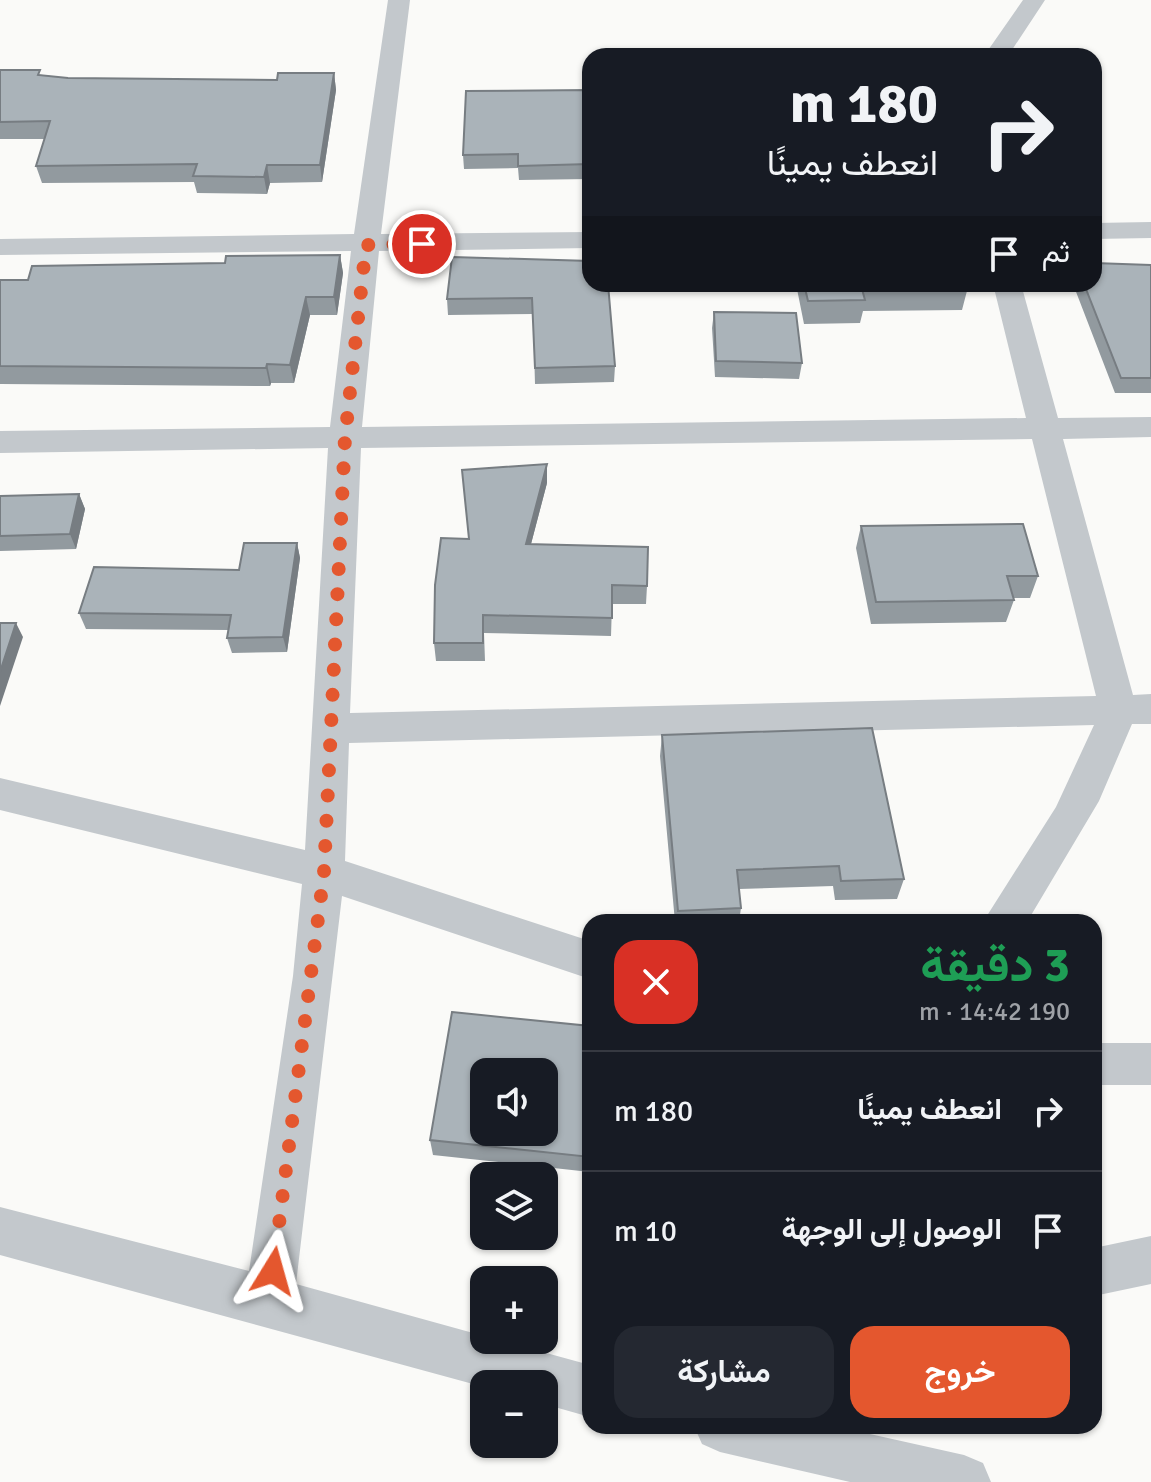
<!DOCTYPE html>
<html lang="ar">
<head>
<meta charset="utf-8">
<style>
  :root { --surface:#171b24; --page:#242831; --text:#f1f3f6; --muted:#9ea1a6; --line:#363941; --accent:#e4572e }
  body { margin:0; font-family:Signika,Vazirmatn,sans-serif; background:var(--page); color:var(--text); direction:rtl; height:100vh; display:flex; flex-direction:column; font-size:30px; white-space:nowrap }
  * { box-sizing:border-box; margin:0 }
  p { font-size:26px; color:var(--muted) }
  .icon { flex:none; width:44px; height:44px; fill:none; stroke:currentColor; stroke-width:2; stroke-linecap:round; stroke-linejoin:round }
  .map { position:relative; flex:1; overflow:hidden; direction:ltr }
  .side { position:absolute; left:582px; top:914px; width:520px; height:520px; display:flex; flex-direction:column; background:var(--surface); border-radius:24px; box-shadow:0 2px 6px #0004; direction:rtl }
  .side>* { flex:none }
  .banner { position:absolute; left:582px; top:48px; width:520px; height:244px; border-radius:24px; box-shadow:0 2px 6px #0004; direction:rtl; background:#171b24; color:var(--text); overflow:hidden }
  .tools { position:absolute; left:470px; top:1058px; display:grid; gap:16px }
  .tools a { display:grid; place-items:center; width:88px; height:88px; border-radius:16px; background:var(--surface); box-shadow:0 2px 6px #0004; font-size:40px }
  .pin { position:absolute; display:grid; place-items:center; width:68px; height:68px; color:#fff; margin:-34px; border:4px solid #fff; border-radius:50%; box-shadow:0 2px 8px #0007 }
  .me { position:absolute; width:88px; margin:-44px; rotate:8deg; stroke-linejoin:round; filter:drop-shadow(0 0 6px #0008) }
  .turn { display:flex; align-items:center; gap:28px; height:168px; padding:0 32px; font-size:36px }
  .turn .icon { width:104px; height:104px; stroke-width:2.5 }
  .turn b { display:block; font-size:56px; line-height:68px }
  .then { display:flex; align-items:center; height:76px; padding:0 32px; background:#0003; gap:16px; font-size:30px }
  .round { display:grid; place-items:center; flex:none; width:84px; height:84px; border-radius:24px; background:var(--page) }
  .summary { display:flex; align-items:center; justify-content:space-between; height:136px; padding:0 32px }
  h1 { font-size:48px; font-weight:700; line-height:60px; color:#1e9e55 }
  .primary-button { display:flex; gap:16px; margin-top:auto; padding:16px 32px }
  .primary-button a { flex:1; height:92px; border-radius:24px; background:var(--accent); color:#fff; font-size:32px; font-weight:700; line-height:92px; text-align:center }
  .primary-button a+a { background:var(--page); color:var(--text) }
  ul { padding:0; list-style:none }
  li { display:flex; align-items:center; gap:24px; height:120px; padding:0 32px; border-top:2px solid var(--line) }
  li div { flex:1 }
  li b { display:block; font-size:30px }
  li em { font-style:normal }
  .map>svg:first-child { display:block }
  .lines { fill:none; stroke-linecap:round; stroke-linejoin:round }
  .minor { fill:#c3c8cc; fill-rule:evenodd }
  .wall { fill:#929a9f }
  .shaded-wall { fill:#777d82 }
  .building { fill:#aab3b9; stroke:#777d82; stroke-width:2; fill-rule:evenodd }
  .route { stroke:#e4572e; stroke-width:14; stroke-dasharray:0 25.2 }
</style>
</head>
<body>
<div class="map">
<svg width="1151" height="1482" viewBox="0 0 1151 1482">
  <rect width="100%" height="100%" fill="#fafaf8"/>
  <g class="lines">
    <path class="minor" d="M388,0H410L381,234L590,232V248L379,251L362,427L1026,418L993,284H1021L1058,418L1151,417V437L1063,439L1133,695L1151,694V724H1132L1099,801L1027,922H983L1056,807L1094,725L349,743L345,861L590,941V979L342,896L296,1284L484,1336V1340H499L590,1365V1417L544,1404V1384L484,1387L0,1255V1207L249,1271L293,976L302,884L0,810V778L305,850L328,448L0,453V431L330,427L351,251L0,255V239L354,234ZM1032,439L1096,696L350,713L361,448Z
      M1023,0H1045L1008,56H984Z
      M1151,222V238L1094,239V223Z
      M1094,1043H1151V1085H1094Z
      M1151,1236V1284L1094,1296V1248Z
      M694,1426H834L964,1455L983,1463L991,1482H850L720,1452L702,1444Z"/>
  </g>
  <path class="wall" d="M0,70L68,78L277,80L334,73L336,90L322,182L270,183L267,194L197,193L194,182L42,183L36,166L45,139H0Z
    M590,90V179L519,180L518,168L464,169L463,155Z
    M340,255L343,273L337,315H310L294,383H271L270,386L0,384V280H28L225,263Z
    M590,261L615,366L614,382L535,384L533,314L448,315L447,299Z
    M1151,265V393H1115L1073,284H1094Z
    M796,284H967L968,287L962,310L863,311L860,323L804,324Z
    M714,312L802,363L799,379L715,377L712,328Z
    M547,483L531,544L647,586L646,604H612L611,636L484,633L485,661H436L434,643L469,539Z
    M79,494L85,509L76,549L0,551V496Z
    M861,526L1038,576L1030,598H1013L1014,600L1006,622L871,624L856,548Z
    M297,543L300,558L287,652L232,653L227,638L229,630L86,629L79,613L239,570Z
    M662,735L904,879L897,899L835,900L833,886L739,889L741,908L739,922H675L660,756Z
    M590,1026V1172L433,1155L430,1140Z"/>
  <path class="shaded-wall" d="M334,73L336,90L322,182L320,165Z
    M267,165L270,183L267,194L264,177Z
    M340,255L343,273L337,315L334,297Z
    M306,297L310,315L294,383L290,365Z
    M267,364L271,383L270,386L266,368Z
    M547,464V483L526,563V544Z
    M79,494L85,509L76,549L70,534Z
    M297,543L300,558L287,652L283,637Z
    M16,623L23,637L0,706V672Z"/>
  <path class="building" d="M0,70H40L38,75L68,78L277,80L278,73H334L320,165H267L264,177L193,176L197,164L36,166L50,121L0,122Z
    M590,90V164L518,166V154L463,155L466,91Z
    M340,255L334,297H306L290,365L267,364L266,368L0,366V280H28L32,266L225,263L226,256Z
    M452,257L590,261V284H608L615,366L535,368L532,298L447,299Z
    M1094,263L1151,265V378H1121L1084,284H1094Z
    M804,284H967L968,287L862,289L865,300L808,301Z
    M714,312L796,313L802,363L716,361Z
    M547,464L526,544L648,547L647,586L612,585V618L483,615V643H434L435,585L441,538L469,539L462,470Z
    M79,494L70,534L0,536V496Z
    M1023,524L1038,576H1007L1014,600L876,602L861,526Z
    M244,543H297L283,637L227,638L231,615L79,613L94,567L239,570Z
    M0,623H16L0,672Z
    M872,728L904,879L841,881L839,866L737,870L741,908L678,911L662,735Z
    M452,1012L590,1026V1157L430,1140ZM484,1072H544V1132H484Z"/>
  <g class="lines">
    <path class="route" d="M273,1271L324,872L345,438L366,245L422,244"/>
  </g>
</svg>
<div class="tools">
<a><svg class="icon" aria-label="sound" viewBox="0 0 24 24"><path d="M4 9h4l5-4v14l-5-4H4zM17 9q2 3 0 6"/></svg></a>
<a><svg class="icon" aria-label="layers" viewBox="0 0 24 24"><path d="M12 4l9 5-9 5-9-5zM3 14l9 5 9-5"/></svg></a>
<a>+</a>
<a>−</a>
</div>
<div class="pin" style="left:422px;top:244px;background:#d93025"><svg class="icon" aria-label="arrive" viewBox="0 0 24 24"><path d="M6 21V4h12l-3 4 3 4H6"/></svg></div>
<svg class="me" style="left:273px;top:1271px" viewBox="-20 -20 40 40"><path d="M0-17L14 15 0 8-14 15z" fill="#e4572e" stroke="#fff" stroke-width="4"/></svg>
<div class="banner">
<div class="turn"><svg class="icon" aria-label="right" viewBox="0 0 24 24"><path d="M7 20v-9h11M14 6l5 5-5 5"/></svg><div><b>180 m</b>انعطف يمينًا</div></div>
<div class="then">ثم<svg class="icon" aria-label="arrive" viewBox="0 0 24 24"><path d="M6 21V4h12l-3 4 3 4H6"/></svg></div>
</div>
<section class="side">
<div class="summary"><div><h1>3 دقيقة</h1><p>190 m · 14:42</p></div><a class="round" style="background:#d93025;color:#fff"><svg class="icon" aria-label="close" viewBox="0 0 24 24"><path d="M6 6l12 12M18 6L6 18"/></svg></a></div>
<ul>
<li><svg class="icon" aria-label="right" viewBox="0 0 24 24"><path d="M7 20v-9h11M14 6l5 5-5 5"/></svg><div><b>انعطف يمينًا</b></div><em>180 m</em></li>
<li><svg class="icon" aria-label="arrive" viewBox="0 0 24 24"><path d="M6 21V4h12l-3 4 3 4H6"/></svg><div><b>الوصول إلى الوجهة</b></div><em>10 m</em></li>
</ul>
<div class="primary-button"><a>خروج</a><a>مشاركة</a></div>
</section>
</div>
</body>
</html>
